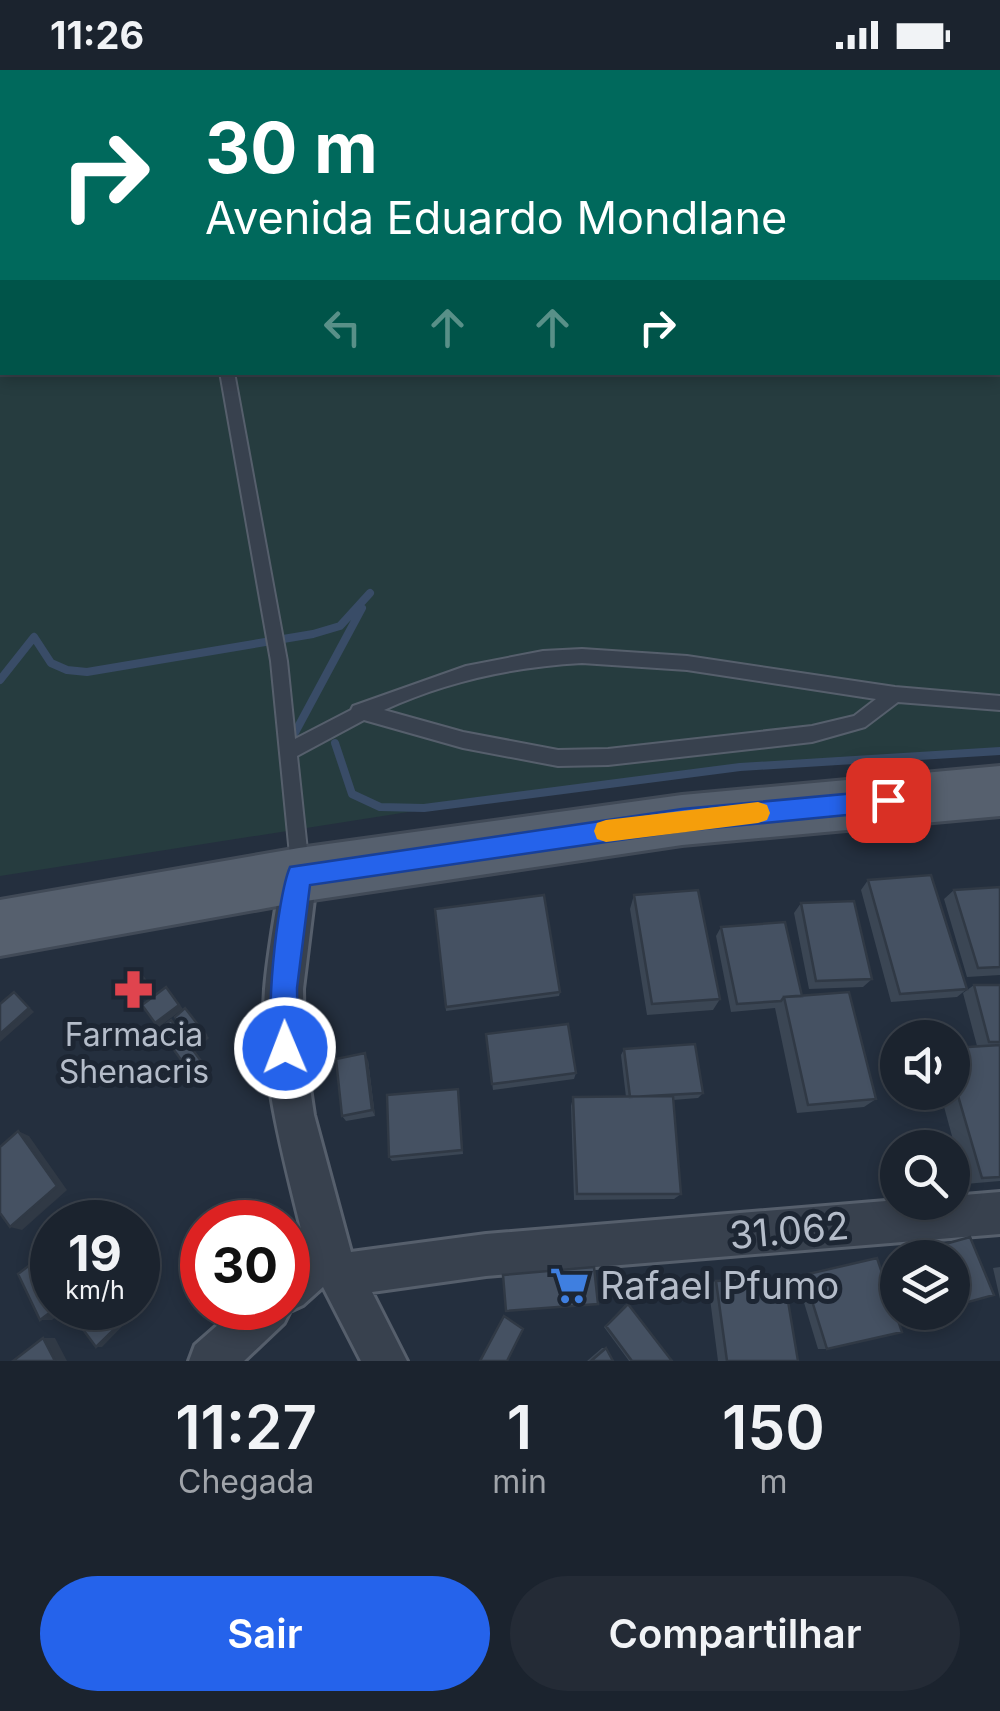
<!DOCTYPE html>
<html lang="pt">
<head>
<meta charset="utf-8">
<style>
  :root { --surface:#1b232e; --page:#242b36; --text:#f1f3f6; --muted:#a0a4aa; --line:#39404a; --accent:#2563eb }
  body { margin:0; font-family:Inter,sans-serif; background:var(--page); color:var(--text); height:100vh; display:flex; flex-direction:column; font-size:38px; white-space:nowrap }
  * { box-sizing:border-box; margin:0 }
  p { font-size:32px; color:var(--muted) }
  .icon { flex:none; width:55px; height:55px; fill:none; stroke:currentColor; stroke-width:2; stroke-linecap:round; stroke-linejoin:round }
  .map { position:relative; height:1291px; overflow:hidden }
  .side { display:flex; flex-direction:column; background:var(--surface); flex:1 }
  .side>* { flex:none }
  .top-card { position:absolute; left:0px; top:0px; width:1000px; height:305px; box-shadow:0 5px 15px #0003,0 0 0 2px var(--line); background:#00695c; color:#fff; overflow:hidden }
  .controls { position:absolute; left:880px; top:950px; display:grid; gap:20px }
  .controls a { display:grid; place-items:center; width:90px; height:90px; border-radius:50%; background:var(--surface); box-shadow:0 5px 15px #0003,0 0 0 2px var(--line); font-size:50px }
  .speed { position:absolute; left:30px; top:1130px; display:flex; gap:20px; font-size:50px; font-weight:700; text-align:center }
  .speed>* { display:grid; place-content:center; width:130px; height:130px; border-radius:50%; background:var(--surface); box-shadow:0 5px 15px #0003,0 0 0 2px var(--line); line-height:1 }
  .speed small { font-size:25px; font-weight:400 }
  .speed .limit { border:15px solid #d22; background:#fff; color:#111 }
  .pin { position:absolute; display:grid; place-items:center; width:85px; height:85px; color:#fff; margin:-42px; border-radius:20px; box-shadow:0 5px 15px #0006 }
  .me { position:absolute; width:110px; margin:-55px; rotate:359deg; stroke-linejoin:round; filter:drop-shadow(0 0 8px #0008) }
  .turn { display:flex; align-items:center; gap:35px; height:210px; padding:0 40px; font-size:45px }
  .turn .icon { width:130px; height:130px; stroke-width:2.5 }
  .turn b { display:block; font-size:70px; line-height:85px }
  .lanes { display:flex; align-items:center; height:95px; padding:0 40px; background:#0003; justify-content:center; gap:50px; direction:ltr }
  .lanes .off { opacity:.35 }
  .eta { display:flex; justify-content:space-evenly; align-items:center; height:170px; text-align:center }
  .eta b { font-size:60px; font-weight:600; line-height:70px }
  .primary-button { display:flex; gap:20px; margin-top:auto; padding:20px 40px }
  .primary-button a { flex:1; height:115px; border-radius:60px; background:var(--accent); color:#fff; font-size:40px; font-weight:600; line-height:115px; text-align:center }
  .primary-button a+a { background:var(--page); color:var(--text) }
  .status { display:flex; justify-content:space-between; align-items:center; height:70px; padding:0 50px; background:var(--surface); direction:ltr }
  .status svg { height:28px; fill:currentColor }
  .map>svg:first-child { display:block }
  .green { fill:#263c3f; fill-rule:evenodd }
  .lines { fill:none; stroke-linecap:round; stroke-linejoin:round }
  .stream { stroke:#394c67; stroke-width:8 }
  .service-casing { stroke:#565f6c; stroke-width:4 }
  .minor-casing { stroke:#565f6c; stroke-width:6 }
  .primary-casing { stroke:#414a57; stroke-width:6 }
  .service { fill:#38414e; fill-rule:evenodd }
  .minor { fill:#38414e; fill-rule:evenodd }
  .primary { fill:#56606e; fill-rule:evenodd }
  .wall { fill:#3b4654 }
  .shaded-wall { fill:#303945 }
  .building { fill:#455162; stroke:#303945; stroke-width:2.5 }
  .route { fill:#2563eb; stroke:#184099; stroke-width:2.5 }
  .slow { fill:#f59e0b }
  .labels { text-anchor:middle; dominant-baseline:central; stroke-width:10; stroke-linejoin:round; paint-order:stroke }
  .poi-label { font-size:32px; fill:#b4bcc9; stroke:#1d2633 }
  .near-street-label { font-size:38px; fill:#b4bcc9; stroke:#1d2633 }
  .near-poi-label { font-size:38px; fill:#b4bcc9; stroke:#1d2633; text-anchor:start }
</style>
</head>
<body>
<div class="status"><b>11:26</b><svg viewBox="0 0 49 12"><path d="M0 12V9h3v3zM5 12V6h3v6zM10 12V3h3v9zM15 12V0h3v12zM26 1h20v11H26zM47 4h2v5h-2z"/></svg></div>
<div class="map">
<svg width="1000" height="1291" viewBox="0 0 1000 1291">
  <rect width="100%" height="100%" fill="#242f3e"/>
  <path class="green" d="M0,0H1000V682L747,697L478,731L0,806ZM2,2H998V302H2Z"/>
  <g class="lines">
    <path class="stream" d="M34,567L51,593L67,600L87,602L313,564L340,556L370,523
      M0,610L34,567
      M291,670L362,538
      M335,673L352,724L380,737L424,738L740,697L1000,681"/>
    <defs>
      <path id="service" d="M40,0H50V2H40Z
        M227,0H240L241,2H228Z
        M309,0H341L339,2H308Z
        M0,85L2,86V92L0,93Z
        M220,302H234L287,591L295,669L351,640L353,636L466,596L543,581L582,579L687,586L895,617L1000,626V640L898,632L865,657L812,672L608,695L558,696L463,678L364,650L297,686L309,799L306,805L299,808L292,805L271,591ZM582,593L687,600L876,629L854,646L812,656L608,679L558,680L463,662L384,640C447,611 512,597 582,593Z"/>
      <path id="minor" d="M299,788L312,793L317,805L303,919L304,978L314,1045L351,1182L486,1164L898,1130L952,1132V1126L1000,1122V1164L486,1206L372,1222L407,1291H361L323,1217L303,1235L290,1241L284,1253L244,1291H189L195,1275L237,1238H288V1191L305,1175C285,1091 259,1006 265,919C268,881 276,843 281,805L286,793Z"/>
      <path id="primary" d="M1000,696V746L682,775L299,832L0,886V830L299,778L682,725Z"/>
    </defs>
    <use href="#service" class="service-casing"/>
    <use href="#minor" class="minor-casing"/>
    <use href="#primary" class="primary-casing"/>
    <use href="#service" class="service"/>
    <use href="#minor" class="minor"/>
    <use href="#primary" class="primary"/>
  </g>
  <path class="wall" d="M868,810L967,919L957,927L891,932L861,820Z
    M1000,817V905L967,907L944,829L954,820Z
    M634,825L720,929L713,940L647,945L630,839Z
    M801,833L872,909L863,917L809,919L794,843Z
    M435,839L560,922L559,926L446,941Z
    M721,857L802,926L876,1029L864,1037L797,1043L775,938L731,942L716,866Z
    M974,915H1000V1111L965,1114L940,1022H952V978L977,976L963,923Z
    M486,964L576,1003L574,1009L493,1020Z
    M624,979L703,1023L698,1028L673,1030L681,1124L674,1129L574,1130L571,1036L573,1027H626L621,985Z
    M368,990L375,1046L346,1051L342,1046Z
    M459,1025L463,1084L392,1091L389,1087Z
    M970,1167L961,1234L955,1235L952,1228V1188H936L932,1177Z
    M877,1188L827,1279H818L796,1206Z
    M1000,1197V1229L993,1198Z
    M716,1211L798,1291H718L708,1213Z
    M628,1234L672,1291H629L604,1257L625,1235Z
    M602,1278H606L613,1291H587Z"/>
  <path class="shaded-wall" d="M139,902L150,914L125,932L121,928Z
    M170,921L183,939L159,957L155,953Z
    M14,922L34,942L0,972V964Z
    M185,938L209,968L199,977L195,974Z
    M171,950L204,995L192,1004L189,1001Z
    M365,983L368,990L375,1046L372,1040Z
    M18,1061L29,1066L67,1120L22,1160L10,1157Z
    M138,1221L146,1232L102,1277H96L136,1238H138Z
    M56,1238H68L52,1250H40Z
    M43,1268H55L67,1291H55Z"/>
  <path class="building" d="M931,805L967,919L900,924L868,810Z
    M1000,817V897L978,898L954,820Z
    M698,820L720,929L652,934L634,825Z
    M544,825L560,922L446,937L435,839Z
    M854,831L872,909L816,911L801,833Z
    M785,852L802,926L784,927L781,931L737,934L721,857Z
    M139,902L145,910L121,928L115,920Z
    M974,915H1000V972H989Z
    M166,917L179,935L155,953L142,935Z
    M14,922L29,938L0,964V934Z
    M849,922L876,1029L808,1035L784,927Z
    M185,938L206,965L195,974L175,947Z
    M171,950L201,991L189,1001L159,959Z
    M568,954L576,1003L492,1014L486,964Z
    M695,974L703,1023L630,1027L624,979Z
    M1000,975V1107L982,1108L952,1005V978Z
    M365,983L372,1040L342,1046L336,989Z
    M458,1019L462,1080L389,1087L387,1025Z
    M673,1026L681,1124H577L573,1027Z
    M18,1061L57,1116L10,1157L0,1143V1077Z
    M970,1167L994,1225L961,1234L952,1212V1188H943L938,1176Z
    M52,1178V1238H56L40,1250L18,1204Z
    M877,1188L902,1262L827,1279L804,1205Z
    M594,1197L598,1234L506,1241L503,1205Z
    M784,1207L798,1291H727L716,1211Z
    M628,1234L672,1291H632L606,1256Z
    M95,1238H136L96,1277L79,1254Z
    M504,1246L523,1259L507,1291H480Z
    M43,1268L55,1291H13Z
    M606,1278L613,1291H591Z"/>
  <path class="route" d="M888,720L896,723L900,730L896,738L888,741L682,761L310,815L297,918L298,978L294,987L285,991L275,987C263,958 277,827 290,797L682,739Z"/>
  <path class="slow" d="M758,732L767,735L770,743L767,750L758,753L606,772L597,769L594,761L597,753L606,750Z"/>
  <defs>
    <symbol id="pharmacy-bare" viewBox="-9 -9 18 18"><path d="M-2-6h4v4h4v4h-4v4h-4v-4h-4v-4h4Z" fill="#e0444e" stroke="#1d2633" stroke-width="2.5" paint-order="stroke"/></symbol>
    <symbol id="supermarket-bare" viewBox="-9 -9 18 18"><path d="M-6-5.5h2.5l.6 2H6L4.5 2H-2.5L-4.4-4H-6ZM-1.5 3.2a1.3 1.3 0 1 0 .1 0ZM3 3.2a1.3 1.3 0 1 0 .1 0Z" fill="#3f7fe0" stroke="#1d2633" stroke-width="2.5" paint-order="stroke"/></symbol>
  </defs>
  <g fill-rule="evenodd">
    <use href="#pharmacy-bare" x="106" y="892" width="55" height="55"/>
    <use href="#supermarket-bare" x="542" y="1188" width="55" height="55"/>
  </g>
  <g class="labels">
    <g class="poi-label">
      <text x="134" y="964">Farmacia<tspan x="134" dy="37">Shenacris</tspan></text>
    </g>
    <g class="near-street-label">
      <text transform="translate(789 1160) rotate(-5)">31.062</text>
    </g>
    <g class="near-poi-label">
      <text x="600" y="1215">Rafael Pfumo</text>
    </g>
  </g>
</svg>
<div class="controls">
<a><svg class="icon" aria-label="sound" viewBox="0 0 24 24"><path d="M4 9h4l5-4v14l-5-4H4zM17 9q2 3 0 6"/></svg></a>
<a><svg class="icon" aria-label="search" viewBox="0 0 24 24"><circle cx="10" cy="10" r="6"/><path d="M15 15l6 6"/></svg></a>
<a><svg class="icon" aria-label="layers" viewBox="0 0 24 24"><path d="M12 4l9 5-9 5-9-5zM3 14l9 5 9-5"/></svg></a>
</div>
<div class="speed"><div>19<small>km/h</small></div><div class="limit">30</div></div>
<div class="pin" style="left:888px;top:730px;background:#d93025"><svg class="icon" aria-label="arrive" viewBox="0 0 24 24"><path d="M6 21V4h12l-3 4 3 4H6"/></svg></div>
<svg class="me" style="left:285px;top:978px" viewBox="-20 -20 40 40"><circle r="17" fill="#2563eb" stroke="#fff" stroke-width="3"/><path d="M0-11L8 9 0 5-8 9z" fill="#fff"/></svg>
<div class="top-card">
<div class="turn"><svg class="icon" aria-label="right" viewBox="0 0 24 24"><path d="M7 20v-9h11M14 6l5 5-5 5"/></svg><div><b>30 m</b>Avenida Eduardo Mondlane</div></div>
<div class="lanes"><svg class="icon off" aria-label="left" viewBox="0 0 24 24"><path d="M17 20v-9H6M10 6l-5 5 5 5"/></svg><svg class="icon off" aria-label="ahead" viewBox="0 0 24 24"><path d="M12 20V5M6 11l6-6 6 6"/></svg><svg class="icon off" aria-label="ahead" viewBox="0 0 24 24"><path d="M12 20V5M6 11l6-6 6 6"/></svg><svg class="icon" aria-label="right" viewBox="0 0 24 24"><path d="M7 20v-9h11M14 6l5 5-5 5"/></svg></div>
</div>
</div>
<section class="side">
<div class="eta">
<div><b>11:27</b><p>Chegada</p></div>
<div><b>1</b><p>min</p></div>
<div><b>150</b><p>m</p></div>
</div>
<div class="primary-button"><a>Sair</a><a>Compartilhar</a></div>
</section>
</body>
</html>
